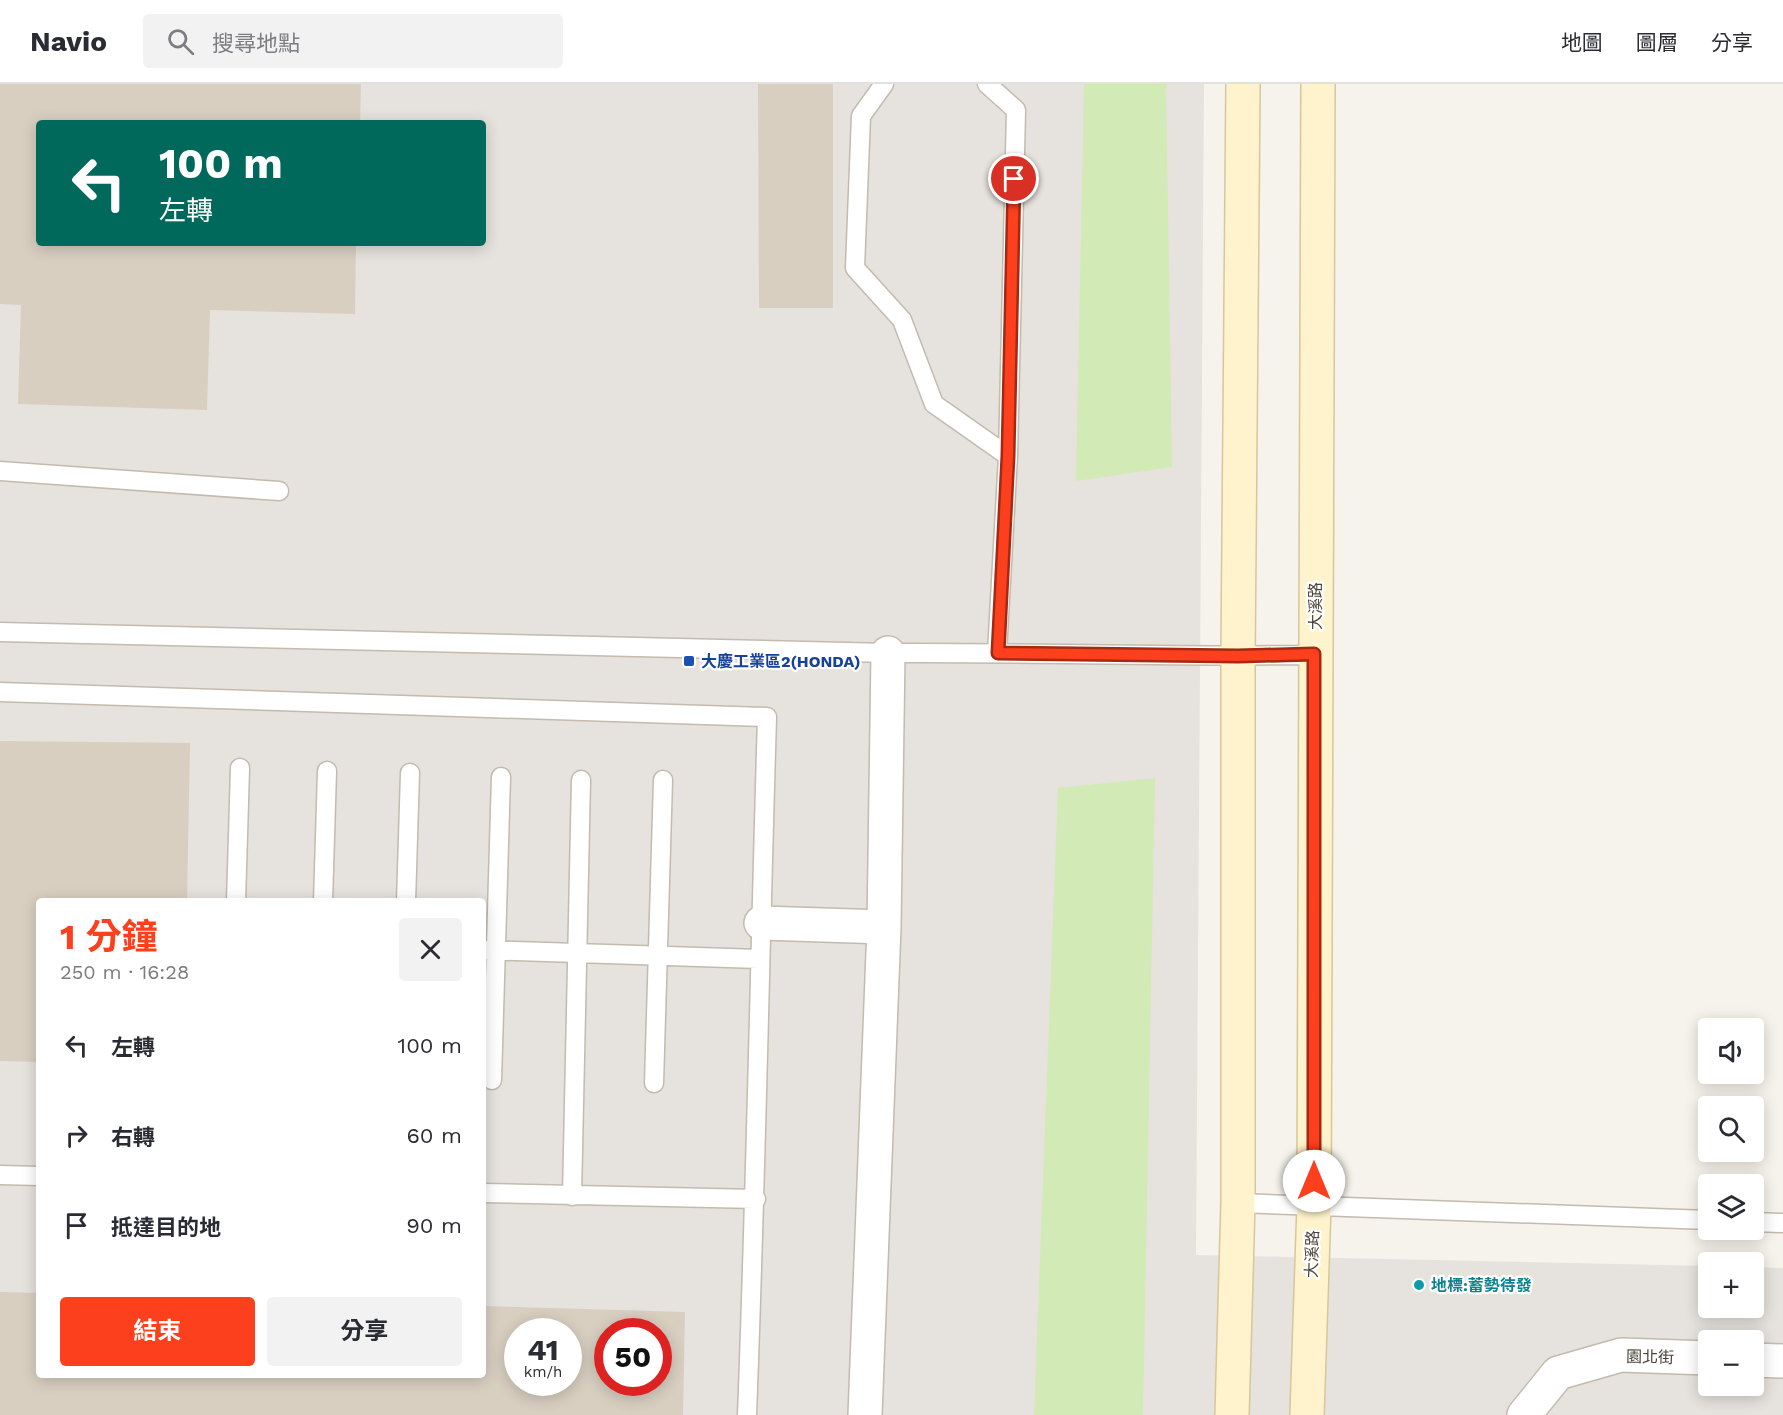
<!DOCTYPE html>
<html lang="zh-TW">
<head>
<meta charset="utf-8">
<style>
  :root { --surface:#fff; --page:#f2f2f3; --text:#2b2b33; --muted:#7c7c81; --line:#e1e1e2; --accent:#fc3f1d }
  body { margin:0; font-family:"Work Sans","Noto Sans TC",sans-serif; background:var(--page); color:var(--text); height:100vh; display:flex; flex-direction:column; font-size:22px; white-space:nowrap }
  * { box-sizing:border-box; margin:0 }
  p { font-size:20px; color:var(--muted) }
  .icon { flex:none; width:33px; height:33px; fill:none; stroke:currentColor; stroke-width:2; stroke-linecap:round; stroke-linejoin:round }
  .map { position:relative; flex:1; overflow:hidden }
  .panel { position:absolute; left:36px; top:814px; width:450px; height:480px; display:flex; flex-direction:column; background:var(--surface); border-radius:6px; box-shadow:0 3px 15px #0003 }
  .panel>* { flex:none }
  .hud { position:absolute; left:36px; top:36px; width:450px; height:126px; border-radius:6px; box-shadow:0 3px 15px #0003; background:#00695c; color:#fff; overflow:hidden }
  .fabs { position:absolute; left:1698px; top:934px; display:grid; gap:12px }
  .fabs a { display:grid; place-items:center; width:66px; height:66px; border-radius:6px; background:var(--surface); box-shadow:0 3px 15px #0003; font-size:30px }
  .speed { position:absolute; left:504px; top:1234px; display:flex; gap:12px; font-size:30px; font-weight:700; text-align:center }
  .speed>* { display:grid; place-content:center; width:78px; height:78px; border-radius:50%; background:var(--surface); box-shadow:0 3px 15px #0003; line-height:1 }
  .speed small { font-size:15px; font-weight:400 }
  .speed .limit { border:9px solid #d22; background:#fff; color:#111 }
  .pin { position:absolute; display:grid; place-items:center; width:51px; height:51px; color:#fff; margin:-26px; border:3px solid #fff; border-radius:50%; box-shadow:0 2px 6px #0007 }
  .me { position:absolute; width:66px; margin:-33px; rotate:0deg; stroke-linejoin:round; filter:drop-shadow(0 0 4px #0008) }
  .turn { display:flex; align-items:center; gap:21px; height:126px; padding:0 24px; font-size:27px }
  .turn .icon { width:78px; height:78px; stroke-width:2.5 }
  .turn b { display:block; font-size:42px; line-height:51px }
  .round { display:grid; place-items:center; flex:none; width:63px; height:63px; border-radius:6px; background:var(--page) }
  .summary { display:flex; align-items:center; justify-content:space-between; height:102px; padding:0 24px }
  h1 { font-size:36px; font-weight:700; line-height:45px; color:var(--accent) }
  .primary-button { display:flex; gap:12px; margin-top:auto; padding:12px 24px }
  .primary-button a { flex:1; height:69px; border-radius:6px; background:var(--accent); color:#fff; font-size:24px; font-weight:700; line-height:69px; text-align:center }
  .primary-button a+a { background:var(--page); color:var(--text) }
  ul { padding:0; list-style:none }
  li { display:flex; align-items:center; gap:18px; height:90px; padding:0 24px }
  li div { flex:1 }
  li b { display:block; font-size:22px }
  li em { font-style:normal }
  header { display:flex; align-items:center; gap:36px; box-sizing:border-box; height:84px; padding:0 30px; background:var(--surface); border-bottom:2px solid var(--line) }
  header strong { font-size:28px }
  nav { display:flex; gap:33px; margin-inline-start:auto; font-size:21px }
  .search { width:420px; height:54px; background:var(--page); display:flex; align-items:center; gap:15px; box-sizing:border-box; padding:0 21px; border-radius:6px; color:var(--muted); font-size:22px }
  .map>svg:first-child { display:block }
  .industrial { fill:#e6e2dd; fill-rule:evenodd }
  .green { fill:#d2eab5 }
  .building { fill:#d8cfc1; fill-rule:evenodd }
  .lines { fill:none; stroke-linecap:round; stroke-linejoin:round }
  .service-casing { stroke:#c2bbae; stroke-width:21 }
  .minor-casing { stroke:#c2bbae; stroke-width:36 }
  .secondary-casing { stroke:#d6c79b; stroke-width:36 }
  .service { stroke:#fff; stroke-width:18 }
  .minor { stroke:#fff; stroke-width:33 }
  .secondary { stroke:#fff3cd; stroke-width:33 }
  .route-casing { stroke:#a42913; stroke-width:15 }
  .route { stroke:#fc3f1d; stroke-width:10 }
  .transit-dot { fill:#1a4fb4; stroke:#fff; stroke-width:2 }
  .culture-dot { fill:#0f9aa8; stroke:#fff; stroke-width:2 }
  .labels { text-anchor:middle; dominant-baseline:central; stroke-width:4.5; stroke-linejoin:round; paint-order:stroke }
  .street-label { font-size:16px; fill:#4b4439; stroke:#fff }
  .transit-label { font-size:16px; font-weight:bold; fill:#164399; stroke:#fff; text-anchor:start }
  .culture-label { font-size:16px; font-weight:bold; fill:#0d838f; stroke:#fff; text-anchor:start }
</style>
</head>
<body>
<header>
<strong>Navio</strong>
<div class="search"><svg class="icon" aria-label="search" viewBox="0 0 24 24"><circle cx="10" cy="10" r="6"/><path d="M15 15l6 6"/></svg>搜尋地點</div>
<nav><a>地圖</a><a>圖層</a><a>分享</a></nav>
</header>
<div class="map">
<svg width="1783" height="1331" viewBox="0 0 1783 1331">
  <rect width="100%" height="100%" fill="#f6f3ec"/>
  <path class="industrial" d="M0,0H1204L1196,1171L1708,1182V1224H1754V1183L1783,1184V1331H0ZM39,39H483V159H39ZM39,818H483V1292H39ZM518,1248H568V1299H518ZM608,1248H658V1299H608ZM1708,1257H1754V1302H1708Z"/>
  <path class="green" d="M1084,0H1166L1172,383L1076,397Z
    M1155,694L1143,1331H1034L1058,704Z"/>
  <path class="building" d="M0,0H361L360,39H39V159H356L355,230L210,226L207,326L18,320L21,221L0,220Z
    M758,0H833V224H759Z
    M0,657L190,659L187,818H39V978L0,977Z
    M0,1208L39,1209V1292H483V1222L685,1228L683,1331H0ZM518,1248H568V1299H518ZM608,1248H658V1299H608Z"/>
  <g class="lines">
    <defs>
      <path id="service" d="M884,0L861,32L855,184L902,236L934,320L1008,372
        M987,0L1016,26L1008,372L997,569
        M0,387L279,407
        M0,548L888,569C1030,568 1172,573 1314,571
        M0,608L767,633C760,865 756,1098 747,1331
        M236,818L240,684
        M323,818L327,687
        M406,818L410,689
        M483,866L759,875
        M492,996L501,693
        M654,999L663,696
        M0,1091L39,1092
        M483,1109L756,1115
        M572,1112L581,696
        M1238,1119L1708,1136
        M1754,1138L1783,1139"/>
      <path id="minor" d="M761,839L884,843
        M1754,1276L1783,1277
        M865,1331L884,843L888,569
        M1524,1331L1558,1289L1621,1271L1708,1274"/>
      <path id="secondary" d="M1232,1331L1238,1119V572L1243,0
        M1307,1331L1314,1121L1318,0"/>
    </defs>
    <use href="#service" class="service-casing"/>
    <use href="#minor" class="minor-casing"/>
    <use href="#secondary" class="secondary-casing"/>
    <use href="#service" class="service"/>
    <use href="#minor" class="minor"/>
    <use href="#secondary" class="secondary"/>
  </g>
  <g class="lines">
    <defs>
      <path id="route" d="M1014,95L1008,372L998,569L1238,572L1314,570V1097"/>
    </defs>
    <use href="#route" class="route-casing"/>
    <use href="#route" class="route"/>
  </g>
  <rect class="transit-dot" x="683" y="571" width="12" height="12" rx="3"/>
  <circle class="culture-dot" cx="1419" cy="1201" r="6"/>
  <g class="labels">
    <g class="street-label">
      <text transform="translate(1315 522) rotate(-90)">大溪路</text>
      <text transform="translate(1312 1170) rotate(-88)">大溪路</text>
      <text transform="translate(1650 1273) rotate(1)">園北街</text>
    </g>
    <g class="transit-label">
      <text x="701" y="577">大慶工業區2(HONDA)</text>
    </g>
    <g class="culture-label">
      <text x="1431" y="1201">地標:蓄勢待發</text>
    </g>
  </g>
</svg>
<div class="fabs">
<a><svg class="icon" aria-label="sound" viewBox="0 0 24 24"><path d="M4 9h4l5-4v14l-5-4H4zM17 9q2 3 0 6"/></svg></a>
<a><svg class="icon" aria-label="search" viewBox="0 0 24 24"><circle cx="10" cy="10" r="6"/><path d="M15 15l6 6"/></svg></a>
<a><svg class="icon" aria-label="layers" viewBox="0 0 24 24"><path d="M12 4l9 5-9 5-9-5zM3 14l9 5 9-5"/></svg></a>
<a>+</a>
<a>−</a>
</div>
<div class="speed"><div>41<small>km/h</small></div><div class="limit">50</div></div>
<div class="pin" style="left:1014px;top:95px;background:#d93025"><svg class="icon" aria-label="arrive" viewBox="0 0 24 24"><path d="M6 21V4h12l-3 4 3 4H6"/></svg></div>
<svg class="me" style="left:1314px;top:1097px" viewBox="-20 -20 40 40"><circle r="19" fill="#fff"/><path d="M0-13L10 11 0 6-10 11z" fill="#fc3f1d"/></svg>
<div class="hud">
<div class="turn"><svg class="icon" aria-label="left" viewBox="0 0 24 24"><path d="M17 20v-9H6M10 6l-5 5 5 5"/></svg><div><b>100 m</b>左轉</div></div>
</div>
<section class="panel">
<div class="summary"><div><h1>1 分鐘</h1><p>250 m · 16:28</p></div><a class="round"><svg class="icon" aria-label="close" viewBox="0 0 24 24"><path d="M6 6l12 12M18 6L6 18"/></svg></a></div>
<ul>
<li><svg class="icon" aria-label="left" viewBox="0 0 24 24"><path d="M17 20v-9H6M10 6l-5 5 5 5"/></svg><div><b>左轉</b></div><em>100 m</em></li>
<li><svg class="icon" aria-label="right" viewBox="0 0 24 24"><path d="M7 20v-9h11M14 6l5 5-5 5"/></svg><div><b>右轉</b></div><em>60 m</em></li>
<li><svg class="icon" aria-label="arrive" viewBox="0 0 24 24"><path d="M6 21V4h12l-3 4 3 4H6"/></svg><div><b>抵達目的地</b></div><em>90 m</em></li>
</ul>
<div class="primary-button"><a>結束</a><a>分享</a></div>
</section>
</div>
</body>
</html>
